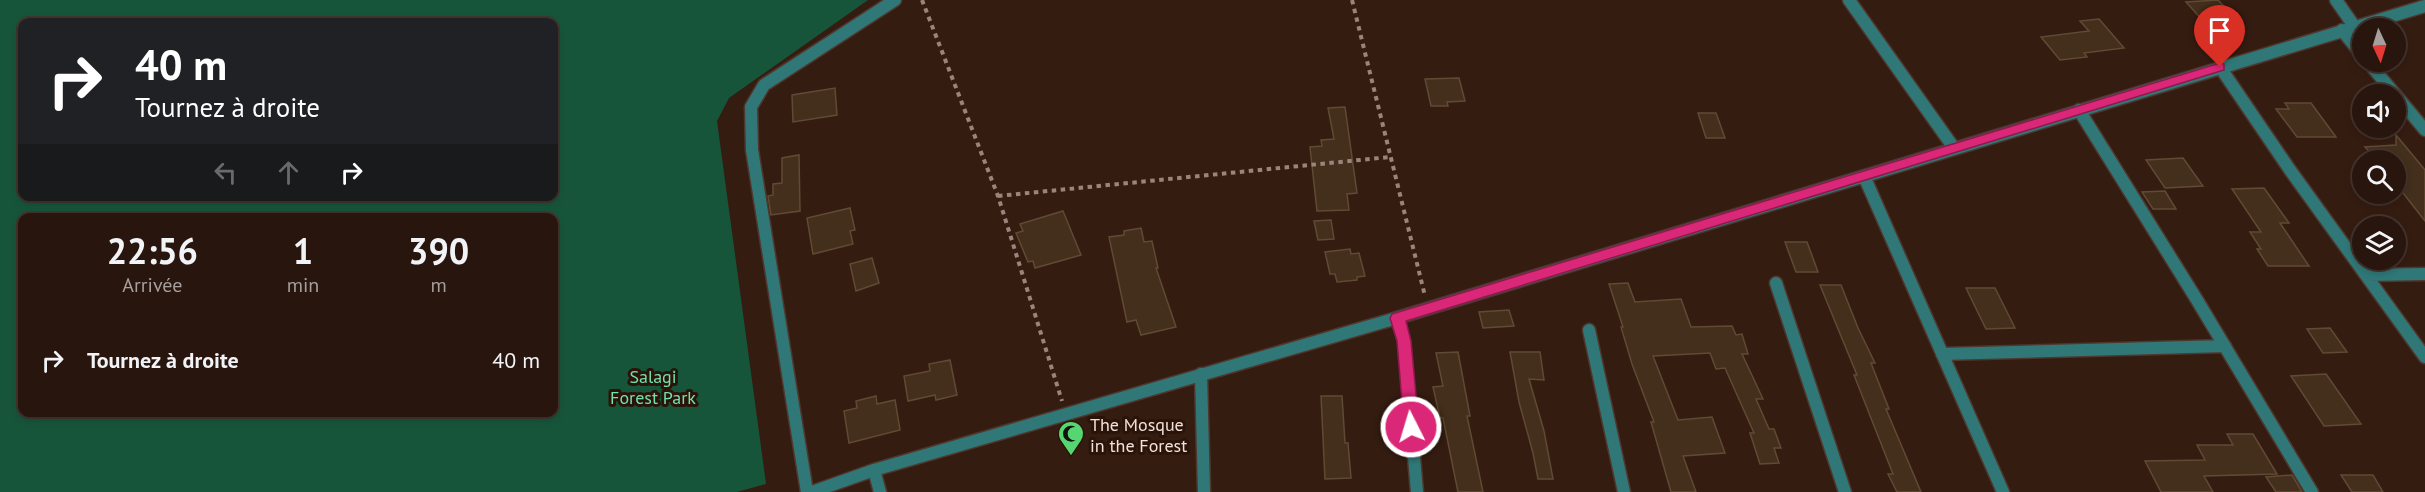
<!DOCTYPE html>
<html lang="fr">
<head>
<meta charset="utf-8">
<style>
  :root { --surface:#28150d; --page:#301e16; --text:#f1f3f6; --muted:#a59f9d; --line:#44342e }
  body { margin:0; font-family:"PT Sans",sans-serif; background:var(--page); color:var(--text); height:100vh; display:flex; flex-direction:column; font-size:22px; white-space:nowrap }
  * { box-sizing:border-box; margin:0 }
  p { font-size:20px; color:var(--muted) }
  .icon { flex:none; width:33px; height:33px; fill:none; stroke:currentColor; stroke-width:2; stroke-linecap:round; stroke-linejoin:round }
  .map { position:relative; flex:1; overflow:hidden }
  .drawer { position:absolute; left:18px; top:213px; width:540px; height:204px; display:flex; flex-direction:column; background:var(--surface); border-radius:12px; box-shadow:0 3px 9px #0003,0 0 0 2px var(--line) }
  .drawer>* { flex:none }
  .banner { position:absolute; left:18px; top:18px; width:540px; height:183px; border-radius:12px; box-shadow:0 3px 9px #0003,0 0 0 2px var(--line); background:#202124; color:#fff; overflow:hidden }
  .needle { width:39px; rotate:176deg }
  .controls { position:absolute; left:2352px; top:18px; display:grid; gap:12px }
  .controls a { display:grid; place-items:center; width:54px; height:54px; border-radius:50%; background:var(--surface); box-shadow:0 3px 9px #0003,0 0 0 2px var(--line); font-size:30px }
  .pin { position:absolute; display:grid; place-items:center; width:51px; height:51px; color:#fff; margin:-62px -26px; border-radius:50% 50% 50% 0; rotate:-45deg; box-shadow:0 0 6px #0007 }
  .pin .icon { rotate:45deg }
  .me { position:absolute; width:66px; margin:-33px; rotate:355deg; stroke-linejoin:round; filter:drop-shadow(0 0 4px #0008) }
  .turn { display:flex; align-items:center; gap:21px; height:126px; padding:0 18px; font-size:27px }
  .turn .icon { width:78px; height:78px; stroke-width:2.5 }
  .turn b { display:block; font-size:42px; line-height:51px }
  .lanes { display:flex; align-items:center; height:57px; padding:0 18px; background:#0003; justify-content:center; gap:30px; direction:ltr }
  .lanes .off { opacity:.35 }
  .eta { display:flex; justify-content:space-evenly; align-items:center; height:102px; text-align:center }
  .eta b { font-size:36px; font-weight:700; line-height:42px }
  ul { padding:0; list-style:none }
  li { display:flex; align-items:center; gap:18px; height:90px; padding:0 18px }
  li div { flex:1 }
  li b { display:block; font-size:22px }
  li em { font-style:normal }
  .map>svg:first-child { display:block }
  .green { fill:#17553b; fill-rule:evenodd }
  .building { fill:#432f1b; stroke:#604a35; stroke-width:1.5 }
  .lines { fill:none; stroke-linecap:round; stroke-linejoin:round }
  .street-casing { stroke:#4f372d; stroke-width:15 }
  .path { stroke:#9a857c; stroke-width:4; stroke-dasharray:4.5 4.5; stroke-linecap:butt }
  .street { stroke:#307878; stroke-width:12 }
  .route { fill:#db2777; stroke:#8e194d; stroke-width:1.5 }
  .labels { text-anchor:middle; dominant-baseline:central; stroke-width:6; stroke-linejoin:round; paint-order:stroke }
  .park-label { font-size:18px; fill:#72e1ae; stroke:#2a1308 }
  .poi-label { font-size:18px; fill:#f2e0d9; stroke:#2a1308; text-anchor:start }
</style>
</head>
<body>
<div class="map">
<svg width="2425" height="492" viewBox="0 0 2425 492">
  <rect width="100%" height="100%" fill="#351c11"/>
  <path class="green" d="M0,0H868L729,98L717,121L766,484L737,492H0ZM22,22H554V196H22ZM22,218H554V412H22Z"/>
  <path class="building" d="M2218,0L2236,19L2204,22L2186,2Z
    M2099,19L2124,48L2084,53L2087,57L2060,60L2041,37L2089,31L2080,21Z
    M1459,78L1465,101L1447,102L1448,106H1431L1425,79Z
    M835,88L837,115L793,122L792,95Z
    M2285,103H2311L2336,137H2297L2276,109H2289Z
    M1345,107L1357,193L1347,194L1349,210L1317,211L1310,147L1322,146L1321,140L1334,139L1328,108Z
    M1698,113H1716L1725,138H1706Z
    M2396,135L2425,170V221L2396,184V160H2377L2365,147L2396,145Z
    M799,155L800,211L771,215L768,196L773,195V184L782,183V158Z
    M2183,158L2203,186L2165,188L2146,160Z
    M2264,188L2289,223H2280L2309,266H2268L2257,249H2261L2250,232H2261L2232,189Z
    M2165,191L2176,209H2153L2142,192Z
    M850,208L855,230L850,231L853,244L813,254L807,218Z
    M1063,211L1081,255L1035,268L1033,261L1028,262L1016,233L1023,231L1020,224Z
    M1331,220L1334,239L1318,240L1314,221Z
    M1141,228L1144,242L1152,241L1158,268H1156L1176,327L1141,335L1136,320L1127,322L1109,237L1124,235V231Z
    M1785,242H1807L1818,272H1796Z
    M1350,249L1351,254L1359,253L1365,276L1357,277V280L1337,282L1335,274H1330L1325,252Z
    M872,258L879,283L856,291L850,264Z
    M1628,283L1635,302L1681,299L1691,327L1732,326L1736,335L1742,334L1748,354H1742L1763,399H1756L1769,429H1774L1781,448H1774L1779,463L1760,464L1750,433H1754L1725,368L1716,369L1710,353L1653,356L1678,420L1712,417L1725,453L1683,456L1696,492H1671L1651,422H1654L1632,364L1621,327H1623L1609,284Z
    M1820,285H1841L1858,328L1875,363H1871L1889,409H1886L1921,492H1897L1888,474H1893L1854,375H1857Z
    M1966,288H1995L2015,328L1986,329Z
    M1509,310L1514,326L1483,328L1479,312Z
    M2330,328L2347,352L2323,353L2307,329Z
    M1458,352L1470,416H1467L1483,492H1458L1443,418H1440L1433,387L1443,386L1436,353Z
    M1510,352H1540L1544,380L1529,379L1544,431L1553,479H1538L1533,453L1519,402Z
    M950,360L957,395L936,400L935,395L908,401L904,376L930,371L929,364Z
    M2326,374L2361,424L2324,426L2291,376Z
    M876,396L877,404L895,400L900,430L849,443L844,411L857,408L856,401Z
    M1321,396H1342L1345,443H1348L1351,478L1325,479Z
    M2227,434H2253L2277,474L2204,476L2213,492H2161L2145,461L2205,460L2197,445H2233Z
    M2292,475L2302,492H2276L2266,477Z
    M2341,475H2373L2383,492H2352Z"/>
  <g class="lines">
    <defs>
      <path id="street" d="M1849,0L1954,148
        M2336,0L2354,26
        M2342,30L2362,55
        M2368,62L2425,130
        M2220,67L2290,170L2425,357
        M2079,110L2197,300L2312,492
        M1864,176L2003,492
        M2366,275L2425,274
        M1776,283L1845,492
        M1397,318L1404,341L1417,492
        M1589,330L1624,492
        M1942,354L2225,346
        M1201,374L1204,492
        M874,470L880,492
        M807,492L752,150L751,107L764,85L895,0
        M812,492L874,470L1397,318L2425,6"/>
    </defs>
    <use href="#street" class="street-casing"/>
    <path class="path" d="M922,0L998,196L1062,401
      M1352,0L1425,296
      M998,196L1390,157"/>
    <use href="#street" class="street"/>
  </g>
  <path class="route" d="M2220,63L2224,64V70L1406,321L1411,341L1419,427L1417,432L1411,434L1406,432L1404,427L1397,341L1390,318L1392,314Z"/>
  <defs>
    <symbol id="mosque-pin" viewBox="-11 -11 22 30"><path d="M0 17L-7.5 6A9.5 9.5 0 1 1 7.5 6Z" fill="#55d671" stroke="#2a1308"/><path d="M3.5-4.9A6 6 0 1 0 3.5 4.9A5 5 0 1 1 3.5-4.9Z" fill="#111"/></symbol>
  </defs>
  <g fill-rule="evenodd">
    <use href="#mosque-pin" x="1056" y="419" width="30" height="40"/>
  </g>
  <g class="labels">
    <g class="park-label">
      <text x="653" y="376">Salagi<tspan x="653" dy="21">Forest Park</tspan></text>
    </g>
    <g class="poi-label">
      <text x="1090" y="424">The Mosque<tspan x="1090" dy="21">in the Forest</tspan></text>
    </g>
  </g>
</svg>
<div class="controls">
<a><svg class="needle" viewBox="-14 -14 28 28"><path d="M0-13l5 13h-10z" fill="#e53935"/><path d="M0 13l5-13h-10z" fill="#a59f9d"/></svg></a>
<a><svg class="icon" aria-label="sound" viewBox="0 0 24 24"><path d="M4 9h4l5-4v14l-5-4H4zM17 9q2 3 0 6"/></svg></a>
<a><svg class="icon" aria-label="search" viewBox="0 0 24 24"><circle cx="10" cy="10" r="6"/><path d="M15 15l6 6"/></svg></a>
<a><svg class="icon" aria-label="layers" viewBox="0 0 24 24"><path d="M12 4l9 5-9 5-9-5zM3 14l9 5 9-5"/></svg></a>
</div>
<div class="pin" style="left:2220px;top:67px;background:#d93025"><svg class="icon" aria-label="arrive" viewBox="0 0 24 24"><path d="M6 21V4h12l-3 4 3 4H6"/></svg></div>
<svg class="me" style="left:1411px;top:427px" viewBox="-20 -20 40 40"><circle r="17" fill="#db2777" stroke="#fff" stroke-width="3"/><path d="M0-11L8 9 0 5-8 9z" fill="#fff"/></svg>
<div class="banner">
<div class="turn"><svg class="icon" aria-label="right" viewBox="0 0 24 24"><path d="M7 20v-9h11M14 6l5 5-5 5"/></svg><div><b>40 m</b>Tournez à droite</div></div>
<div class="lanes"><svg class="icon off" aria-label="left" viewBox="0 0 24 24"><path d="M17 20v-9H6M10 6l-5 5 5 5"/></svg><svg class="icon off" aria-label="ahead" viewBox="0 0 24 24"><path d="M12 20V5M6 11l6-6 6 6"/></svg><svg class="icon" aria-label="right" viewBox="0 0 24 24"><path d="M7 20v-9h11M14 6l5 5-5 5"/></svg></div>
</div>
<section class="drawer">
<div class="eta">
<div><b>22:56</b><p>Arrivée</p></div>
<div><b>1</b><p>min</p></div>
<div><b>390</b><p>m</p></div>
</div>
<ul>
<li><svg class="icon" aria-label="right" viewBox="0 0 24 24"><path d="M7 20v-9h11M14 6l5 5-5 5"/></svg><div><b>Tournez à droite</b></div><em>40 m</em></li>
</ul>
</section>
</div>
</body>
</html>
